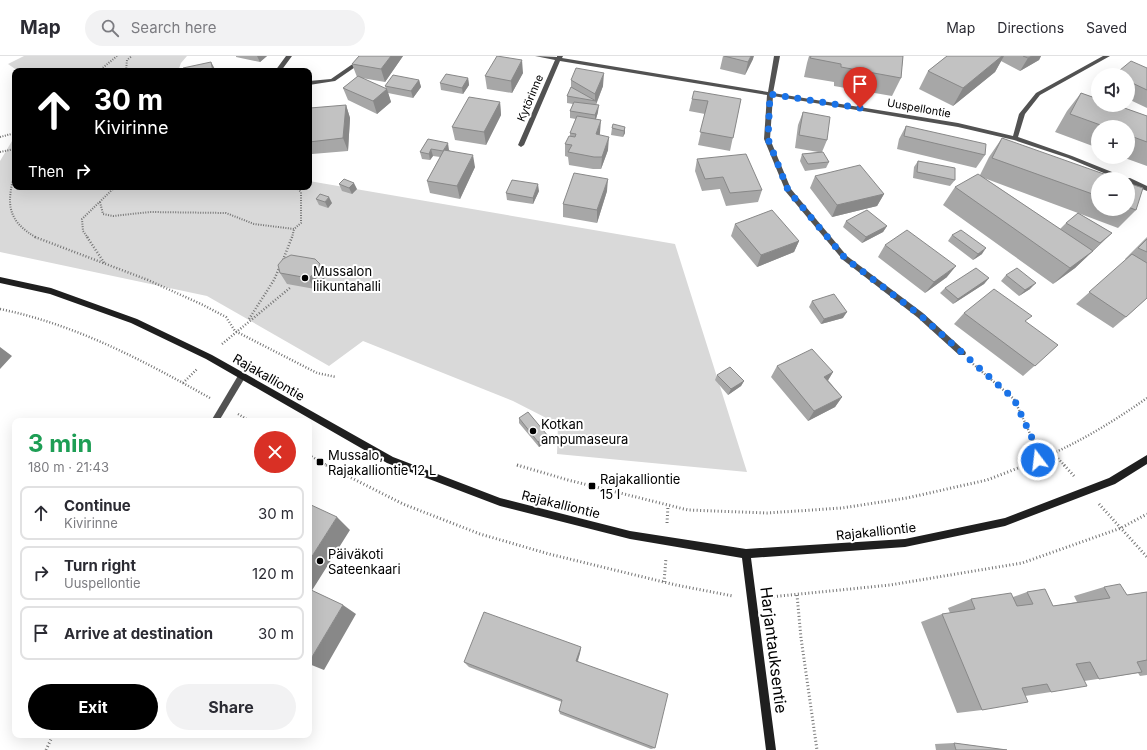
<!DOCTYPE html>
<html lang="en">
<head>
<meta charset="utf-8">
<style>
  :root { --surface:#fff; --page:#f2f2f3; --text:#2b2b33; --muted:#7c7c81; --line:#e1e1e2; --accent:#000 }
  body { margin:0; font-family:Inter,sans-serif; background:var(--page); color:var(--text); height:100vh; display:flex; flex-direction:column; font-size:15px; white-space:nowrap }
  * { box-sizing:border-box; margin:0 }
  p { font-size:13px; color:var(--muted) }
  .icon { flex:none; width:22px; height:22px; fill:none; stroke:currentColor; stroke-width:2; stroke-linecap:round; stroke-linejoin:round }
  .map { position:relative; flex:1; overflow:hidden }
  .sheet { position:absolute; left:12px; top:362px; width:300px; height:320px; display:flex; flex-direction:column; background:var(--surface); border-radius:8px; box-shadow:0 4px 16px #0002 }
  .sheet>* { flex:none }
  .guide { position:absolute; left:12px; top:12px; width:300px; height:122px; border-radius:8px; box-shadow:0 4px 16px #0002; background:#000; color:#fff; overflow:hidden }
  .tools { position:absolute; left:1091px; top:12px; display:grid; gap:8px }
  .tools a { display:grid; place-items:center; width:44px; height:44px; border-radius:50%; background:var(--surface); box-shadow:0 4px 16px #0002; font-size:20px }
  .pin { position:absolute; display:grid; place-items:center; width:34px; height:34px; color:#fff; margin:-41px -17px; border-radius:50% 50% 50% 0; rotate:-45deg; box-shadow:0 0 4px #0007 }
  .pin .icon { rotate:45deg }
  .me { position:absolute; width:44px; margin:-22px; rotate:345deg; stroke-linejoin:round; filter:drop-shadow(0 0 3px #0008) }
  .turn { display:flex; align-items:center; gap:14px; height:84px; padding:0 16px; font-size:18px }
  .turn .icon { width:52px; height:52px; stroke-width:2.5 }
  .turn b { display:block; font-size:28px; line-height:34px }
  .then { display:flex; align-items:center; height:38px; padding:0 16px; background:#0003; gap:8px; font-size:15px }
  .round { display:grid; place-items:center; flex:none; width:42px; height:42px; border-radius:21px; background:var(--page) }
  .summary { display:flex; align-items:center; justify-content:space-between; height:68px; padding:0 16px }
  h1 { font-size:24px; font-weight:700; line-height:30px; color:#1e9e55 }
  .cta { display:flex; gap:8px; margin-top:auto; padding:8px 16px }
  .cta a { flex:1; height:46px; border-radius:24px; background:var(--accent); color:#fff; font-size:16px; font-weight:700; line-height:46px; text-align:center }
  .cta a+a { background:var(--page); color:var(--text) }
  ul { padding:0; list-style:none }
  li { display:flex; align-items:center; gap:12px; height:54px; margin:0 8px 6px; padding:0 8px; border:2px solid var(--line); border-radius:8px }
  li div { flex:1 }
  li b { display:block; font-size:15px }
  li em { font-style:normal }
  header { display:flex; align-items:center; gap:24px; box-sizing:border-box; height:56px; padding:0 20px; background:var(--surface); border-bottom:1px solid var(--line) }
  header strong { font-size:19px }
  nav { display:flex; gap:22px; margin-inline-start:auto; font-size:14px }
  .search { width:280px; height:36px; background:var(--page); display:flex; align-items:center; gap:10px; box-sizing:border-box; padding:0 14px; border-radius:22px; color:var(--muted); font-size:15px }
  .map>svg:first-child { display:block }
  .green { fill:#d9d9d9 }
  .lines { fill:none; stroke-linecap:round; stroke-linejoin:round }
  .path-far2 { stroke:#747474; stroke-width:2; stroke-dasharray:1 1.5; stroke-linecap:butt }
  .path-far1 { stroke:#747474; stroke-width:2.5; stroke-dasharray:1 2; stroke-linecap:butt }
  .path { stroke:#747474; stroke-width:3; stroke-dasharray:1 2.5; stroke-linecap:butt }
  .lane { fill:#525252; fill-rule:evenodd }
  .street { fill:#525252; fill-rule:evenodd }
  .secondary { fill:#1f1f1f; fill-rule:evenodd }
  .wall { fill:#a7a7a7; fill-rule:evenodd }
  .shaded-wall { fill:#888 }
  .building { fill:#c2c2c2; stroke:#888 }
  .route { stroke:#1a73e8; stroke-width:7; stroke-dasharray:0 12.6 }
  .poi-dot { fill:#000; stroke:#fff; stroke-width:1.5 }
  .labels { text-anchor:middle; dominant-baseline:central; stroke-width:4; stroke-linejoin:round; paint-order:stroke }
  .far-street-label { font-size:11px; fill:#000; stroke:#fff }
  .poi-label { font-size:13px; fill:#000; stroke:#fff; text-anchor:start }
  .street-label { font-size:13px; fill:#000; stroke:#fff }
  .near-street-label { font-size:16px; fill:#000; stroke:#fff }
</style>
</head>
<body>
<header>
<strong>Map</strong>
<div class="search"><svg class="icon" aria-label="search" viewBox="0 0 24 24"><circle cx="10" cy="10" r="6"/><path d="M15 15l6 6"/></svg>Search here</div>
<nav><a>Map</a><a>Directions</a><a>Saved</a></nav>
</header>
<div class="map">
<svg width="1147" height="694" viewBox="0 0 1147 694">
  <rect width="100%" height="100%" fill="#fff"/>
  <path class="green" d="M24,0H187L181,7L178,15H18L8,8Z
    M15,80V131H309V125L675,188L747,416L557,398L558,368L513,345L363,285L329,310L207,240L0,196V105Z"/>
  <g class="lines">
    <path class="path-far2" d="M99,15L117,0
      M126,15L127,4L132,0
      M0,81L15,77
      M0,96L15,93
      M15,116C6,148 7,165 37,182
      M100,146L103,158L113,160L150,156L226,157L254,168L294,173L301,167V136L296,131
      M88,182L83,175L82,163L115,131
      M292,182L294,173"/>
    <path class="path-far1" d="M35,181L148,224L203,249L226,261L235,275L317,317L336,321
      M87,181L105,208
      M283,204L292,181
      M0,253C77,269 142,304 210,342
      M249,263L274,224L280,210
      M222,288L291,231
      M973,308L1014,343L1032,382L1038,404
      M183,327L197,313
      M238,358L250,365
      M1054,398L1065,410
      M309,399L328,410
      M517,409L520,410
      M1023,410C1070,392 1107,370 1147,342"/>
    <path class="path" d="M326,409L403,448L480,478L549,498L676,529L733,540
      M517,409L568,424L688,454L767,457L842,452L907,442L987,424L1026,409
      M1064,409L1074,420
      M1099,448L1147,501
      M667,467L668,450
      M664,526L666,502
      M797,539L801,582L817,694
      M770,541L890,529L1022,507L1121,472L1147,458
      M46,694L53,679"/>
    <path class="lane" d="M242,317L245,318L246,320L219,365H211L239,318Z"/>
    <path class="street" d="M286,0H292L281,15H275Z
      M361,0H367L361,7L335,25L309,29V25L331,23L357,5Z
      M535,0L557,1V0H563L562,2L768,36L774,0H780L773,37L958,67L1013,80L1019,58L1036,37L1103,0H1110L1040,39L1025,58L1018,81L1072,100L1127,122H1130L1147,130V135L1128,127V123H1118L1068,102L1014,84L958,71L773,40L770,83L791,133L847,200L923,257L965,295L966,297L965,299H959L917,261L843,204L786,136L764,83L767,39L560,5L524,89L521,91L518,89L555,4Z"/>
    <path class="secondary" d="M0,221L51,232L137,263L212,299L393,401L500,442L630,475L746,493L905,483L1005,462L1109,422L1147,399V408L1115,428L1005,470L905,491L751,502L776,694H766L742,502L630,483L500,450L387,407L206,303L131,267L50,238L0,227Z"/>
  </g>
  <path class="wall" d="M236,0H267L260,6L236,1Z
    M359,0H403L385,26L362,22L386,33L385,30L419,24L421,31L413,42L388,37L391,46L377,58L348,44L343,32L357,21L352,8Z
    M723,0L753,3L745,19L720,13Z
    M809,0H903L901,22L892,40L834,30V26L804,21L807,7Z
    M947,0H1041L1039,4L1020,15L1001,5L995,16L953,50L919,33L928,15Z
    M1147,12V52L1128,43V19Z
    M523,17L512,37L487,33L485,20Z
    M468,22L469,29L463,38L441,34L440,27Z
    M571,24L603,30L596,49L598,56L596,63L600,77V79L608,94L601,113H593L569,109L568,101L565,100V88L570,80V77L576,63L570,62V55L573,48L567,47V40L571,31Z
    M1081,37L1147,60V110L1122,101H1128V71H1098V92L1055,76L1067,55Z
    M692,43H741L730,95L698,89L705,58L689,55Z
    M500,46L501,59L486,89L455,84L452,71Z
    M346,49L350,62L348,95L312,98L309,92V62Z
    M803,56L827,84L822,96L829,106L826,112L805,115L800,105L802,98L818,96L795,92L798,69Z
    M906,70L985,99L976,112L897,93L899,83Z
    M625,71V77L623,81L611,79L612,72Z
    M1002,82L1098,123V153H1128V127L1136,154L1118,172L1078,157L1112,177L1075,212L1053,228L943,149L955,131L980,119L989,101ZM984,122L1078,157L1066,167L1060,173Z
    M428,83L449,94L475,111L460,143L430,137L427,125L440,101L433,100L430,104L422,103L420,96Z
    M697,103L762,134L758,146L726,150L720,133L702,135L695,115Z
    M918,105L955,124L950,130L913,122L914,111Z
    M815,120L884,138L877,150L832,161L810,132Z
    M339,128L357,133L352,138L342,135Z
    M539,135L533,148L507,144L506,137Z
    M607,135L597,167L563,161V148Z
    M316,143L332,147L328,152L319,149Z
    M846,165L887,170L883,176L862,187L843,171Z
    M735,168L799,185L794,196L757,211L731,180Z
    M952,179L982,198L973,204L948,185Z
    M1147,181V242L1126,261L1113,272L1076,248L1126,204L1125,203Z
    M885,189L947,221L925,237L878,201Z
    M320,208L325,220L323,227L315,233L287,228L280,217Z
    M1006,219L1030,233L1019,240L1001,225Z
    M989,222L984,228L953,248L940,237L945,232Z
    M812,245L843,262L821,268L809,251Z
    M964,257L1025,266L1058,289L1023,320L954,268Z
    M777,310L833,316L828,324L842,341L835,351L808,365L771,321Z
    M717,319L744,325L741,330L728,339L715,324Z
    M519,362L548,380V385L539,391L519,367Z
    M1104,531L1127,539L1147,536V619L1140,620L1138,617L1084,625L1051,636L1025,640L982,654L957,657L921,566L942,558L950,557L948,552L971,543L1013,541L1027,536L1053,550L1077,546L1074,540Z
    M581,591L580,597L578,605L655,692L651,693L560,658L559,655L562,646L469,611L464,606Z
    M954,687L1007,694H936L935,688Z"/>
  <path class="shaded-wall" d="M257,0H267L260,6Z
    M391,0H403L385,26L381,13Z
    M751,0H754L753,3L745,19L748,6Z
    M1002,0H1004L995,16L953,50L963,32Z
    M1032,0H1041L1039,4L1020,15L1028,2Z
    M522,4L523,17L512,37L511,25Z
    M211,6L216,15H213Z
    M604,17L603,30L596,48V45H595V38Z
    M468,22L469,29L463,38L462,32Z
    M419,24L421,31L413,42L411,35Z
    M387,33L391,46L377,58L373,45Z
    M500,46L501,59L486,89L484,76Z
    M346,49L350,62L348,95L343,82Z
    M599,49L598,56L595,66V59Z
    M601,64L600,77L595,90L596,78Z
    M625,71V77L623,81L624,75Z
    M609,81L608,94L601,113L602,101Z
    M448,87L449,94L444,102L443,95Z
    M431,93L433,100L430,104L429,98Z
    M473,99L475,111L460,143L457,130Z
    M608,123L607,135L597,167V154Z
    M354,127L357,133L352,138L349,132Z
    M538,128L539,135L533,148V142Z
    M884,138L877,150L832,161L837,149Z
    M329,141L332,147L328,152L325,146Z
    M887,170L883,176L862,187L866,181Z
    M1112,177L1075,212L1053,228L1070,212L1091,196Z
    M799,185L794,196L757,211L761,199Z
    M986,192L982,198L973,204L978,198Z
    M320,208L325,220L323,227L315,233L308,222Z
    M956,210L947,221L925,237L934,226Z
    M989,222L984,228L953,248L958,243Z
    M1036,227L1030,233L1019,240L1025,234Z
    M847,256L843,262L821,268L824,263Z
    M0,291L12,300L0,313Z
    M833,316L827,326L824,321Z
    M744,325L741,330L728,339L731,333Z
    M842,341L835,351L808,365L814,355Z
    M548,380V385L539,391L538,386Z
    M337,461L350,474L311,536L309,535V505Z
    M343,549L356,558L324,614L309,608V606Z
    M581,591L580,597L576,609V605Z"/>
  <path class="building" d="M359,0H391L381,13L352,8Z
    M497,0L522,4L511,25L485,20Z
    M724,0H751L748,6Z
    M811,0H903L901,22L841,11V8L810,2Z
    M947,0H1002L963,32L928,15Z
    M1023,0H1032L1028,2Z
    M1131,5L1147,12V34L1128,25V19H1114Z
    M211,6L213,15H183V12Z
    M576,12L604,17L595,38L571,24Z
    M446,18L468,22L462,32L440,27Z
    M393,19L419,24L411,35L385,30Z
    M358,20L387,33L373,45L343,32Z
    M571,31L596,45L567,40Z
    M694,35L741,43L733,82L700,76L708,45L692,43Z
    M1081,37L1098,43V49H1116L1147,60V86L1128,79V71H1106L1070,58Z
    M469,41L500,46L484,76L452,71Z
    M574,46L599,49L595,59L570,55Z
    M346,49L343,82L309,86V62L310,52Z
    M803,56L830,61L827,84L799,79Z
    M577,60L601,64L596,78L609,81L602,101H594L568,96L572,89L565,88L569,80L575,81L576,78L570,77Z
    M613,68L625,71L624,75L612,72Z
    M906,70L986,88L985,99L904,80Z
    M1002,82L1118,123H1098V140L992,102Z
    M428,83L448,87L443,95L431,93L429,98L420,96Z
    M444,94L473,99L457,130L427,125Z
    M823,96L829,106L808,108L802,98Z
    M746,98L762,134L730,137L723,121L705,123L697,103Z
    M918,105L955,112V124L917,116Z
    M860,109L884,138L837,149L815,120Z
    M574,117L608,123L597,154L563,148Z
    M978,118L1093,195L1070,212L955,131Z
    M344,123L354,127L349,132L339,128Z
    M512,124L538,128L533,142L506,137Z
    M1128,127L1143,132L1136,154L1128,151Z
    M320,138L329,141L325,146L316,143Z
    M772,154L799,185L761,199L735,168Z
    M867,154L887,170L866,181L846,165Z
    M1078,157L1112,177L1100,187L1066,167Z
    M907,174L956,210L934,226L885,189Z
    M961,174L986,192L978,198L952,179Z
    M1147,183V196L1138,192Z
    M1132,198L1147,207V242L1126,261L1089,236Z
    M291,199L315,203L320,208L317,216L308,222L280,217L278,209L283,203Z
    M976,212L989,222L958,243L945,232Z
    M1017,212L1036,227L1025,234L1006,219Z
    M994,233L1032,260L1025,265L1058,289L1035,310L964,257Z
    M834,238L847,256L824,263L812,245Z
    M812,293L833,316L824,321L842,341L814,355L777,310Z
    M730,311L744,325L731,333L717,319Z
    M528,356L548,380L538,386L519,362Z
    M309,448L337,461L309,505Z
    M1120,528L1127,539L1147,536V604L1137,606L1142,616L1099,623L1090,606L1076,608L1087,630L1051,636L1047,628L1022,632L1028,646L982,654L942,558L975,553L971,543L1011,537L1017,550L1033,548L1027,536L1045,533L1053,550L1110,542L1104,531Z
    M309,533L343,549L309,606Z
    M484,556L581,591L576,605L668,638L655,692L559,655L562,644L464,606Z
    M954,687L1007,694H956Z"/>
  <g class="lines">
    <path class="route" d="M860,52L770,38L768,83L788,134L845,202L920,259L1014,343L1032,382L1038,404"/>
  </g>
  <g class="poi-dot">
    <circle cx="305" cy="222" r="4"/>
    <circle cx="533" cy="375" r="4"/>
    <rect x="316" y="402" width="8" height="8" rx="2"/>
    <rect x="588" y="426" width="8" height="8" rx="2"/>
    <circle cx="320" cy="505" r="4"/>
  </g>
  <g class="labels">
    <g class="far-street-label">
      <text transform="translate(530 42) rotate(-67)">Kytörinne</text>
      <text transform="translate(919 52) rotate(10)">Uuspellontie</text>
    </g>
    <g class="poi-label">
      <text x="313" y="215">Mussalon<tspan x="313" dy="15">liikuntahalli</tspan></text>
      <text x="541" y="368">Kotkan<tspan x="541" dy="15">ampumaseura</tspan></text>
      <text x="328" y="399">Mussalo,<tspan x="328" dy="15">Rajakalliontie 12 L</tspan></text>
      <text x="600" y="423">Rajakalliontie<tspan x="600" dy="15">15 I</tspan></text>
      <text x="328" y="498">Päiväkoti<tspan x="328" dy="15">Sateenkaari</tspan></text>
    </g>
    <g class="street-label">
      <text transform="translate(269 321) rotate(30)">Rajakalliontie</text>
      <text transform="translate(561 448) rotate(14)">Rajakalliontie</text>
      <text transform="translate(876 475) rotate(-6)">Rajakalliontie</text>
    </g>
    <g class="near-street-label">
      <text transform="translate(774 594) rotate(83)">Harjantauksentie</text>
    </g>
  </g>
</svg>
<div class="tools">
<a><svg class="icon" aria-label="sound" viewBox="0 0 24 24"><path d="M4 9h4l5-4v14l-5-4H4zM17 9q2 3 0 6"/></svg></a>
<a>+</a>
<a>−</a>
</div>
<div class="pin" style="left:860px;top:52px;background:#d93025"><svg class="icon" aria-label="arrive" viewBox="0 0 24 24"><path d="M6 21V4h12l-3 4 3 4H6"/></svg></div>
<svg class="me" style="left:1038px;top:404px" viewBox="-20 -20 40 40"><circle r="17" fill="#1a73e8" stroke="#fff" stroke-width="3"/><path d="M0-11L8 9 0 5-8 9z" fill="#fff"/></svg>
<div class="guide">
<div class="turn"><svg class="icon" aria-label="ahead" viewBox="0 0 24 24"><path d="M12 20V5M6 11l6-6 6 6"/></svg><div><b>30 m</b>Kivirinne</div></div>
<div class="then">Then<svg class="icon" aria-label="right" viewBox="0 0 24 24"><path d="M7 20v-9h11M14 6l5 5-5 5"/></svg></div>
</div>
<section class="sheet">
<div class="summary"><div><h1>3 min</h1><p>180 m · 21:43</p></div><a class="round" style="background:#d93025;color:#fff"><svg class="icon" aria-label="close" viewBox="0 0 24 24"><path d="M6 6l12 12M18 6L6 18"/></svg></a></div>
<ul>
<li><svg class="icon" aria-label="ahead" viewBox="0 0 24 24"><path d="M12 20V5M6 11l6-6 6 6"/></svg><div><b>Continue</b><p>Kivirinne</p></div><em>30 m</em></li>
<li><svg class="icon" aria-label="right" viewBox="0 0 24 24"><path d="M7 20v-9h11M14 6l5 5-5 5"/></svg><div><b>Turn right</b><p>Uuspellontie</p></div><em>120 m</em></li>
<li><svg class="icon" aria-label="arrive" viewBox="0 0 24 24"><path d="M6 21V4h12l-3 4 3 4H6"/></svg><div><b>Arrive at destination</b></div><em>30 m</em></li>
</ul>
<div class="cta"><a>Exit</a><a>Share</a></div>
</section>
</div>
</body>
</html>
